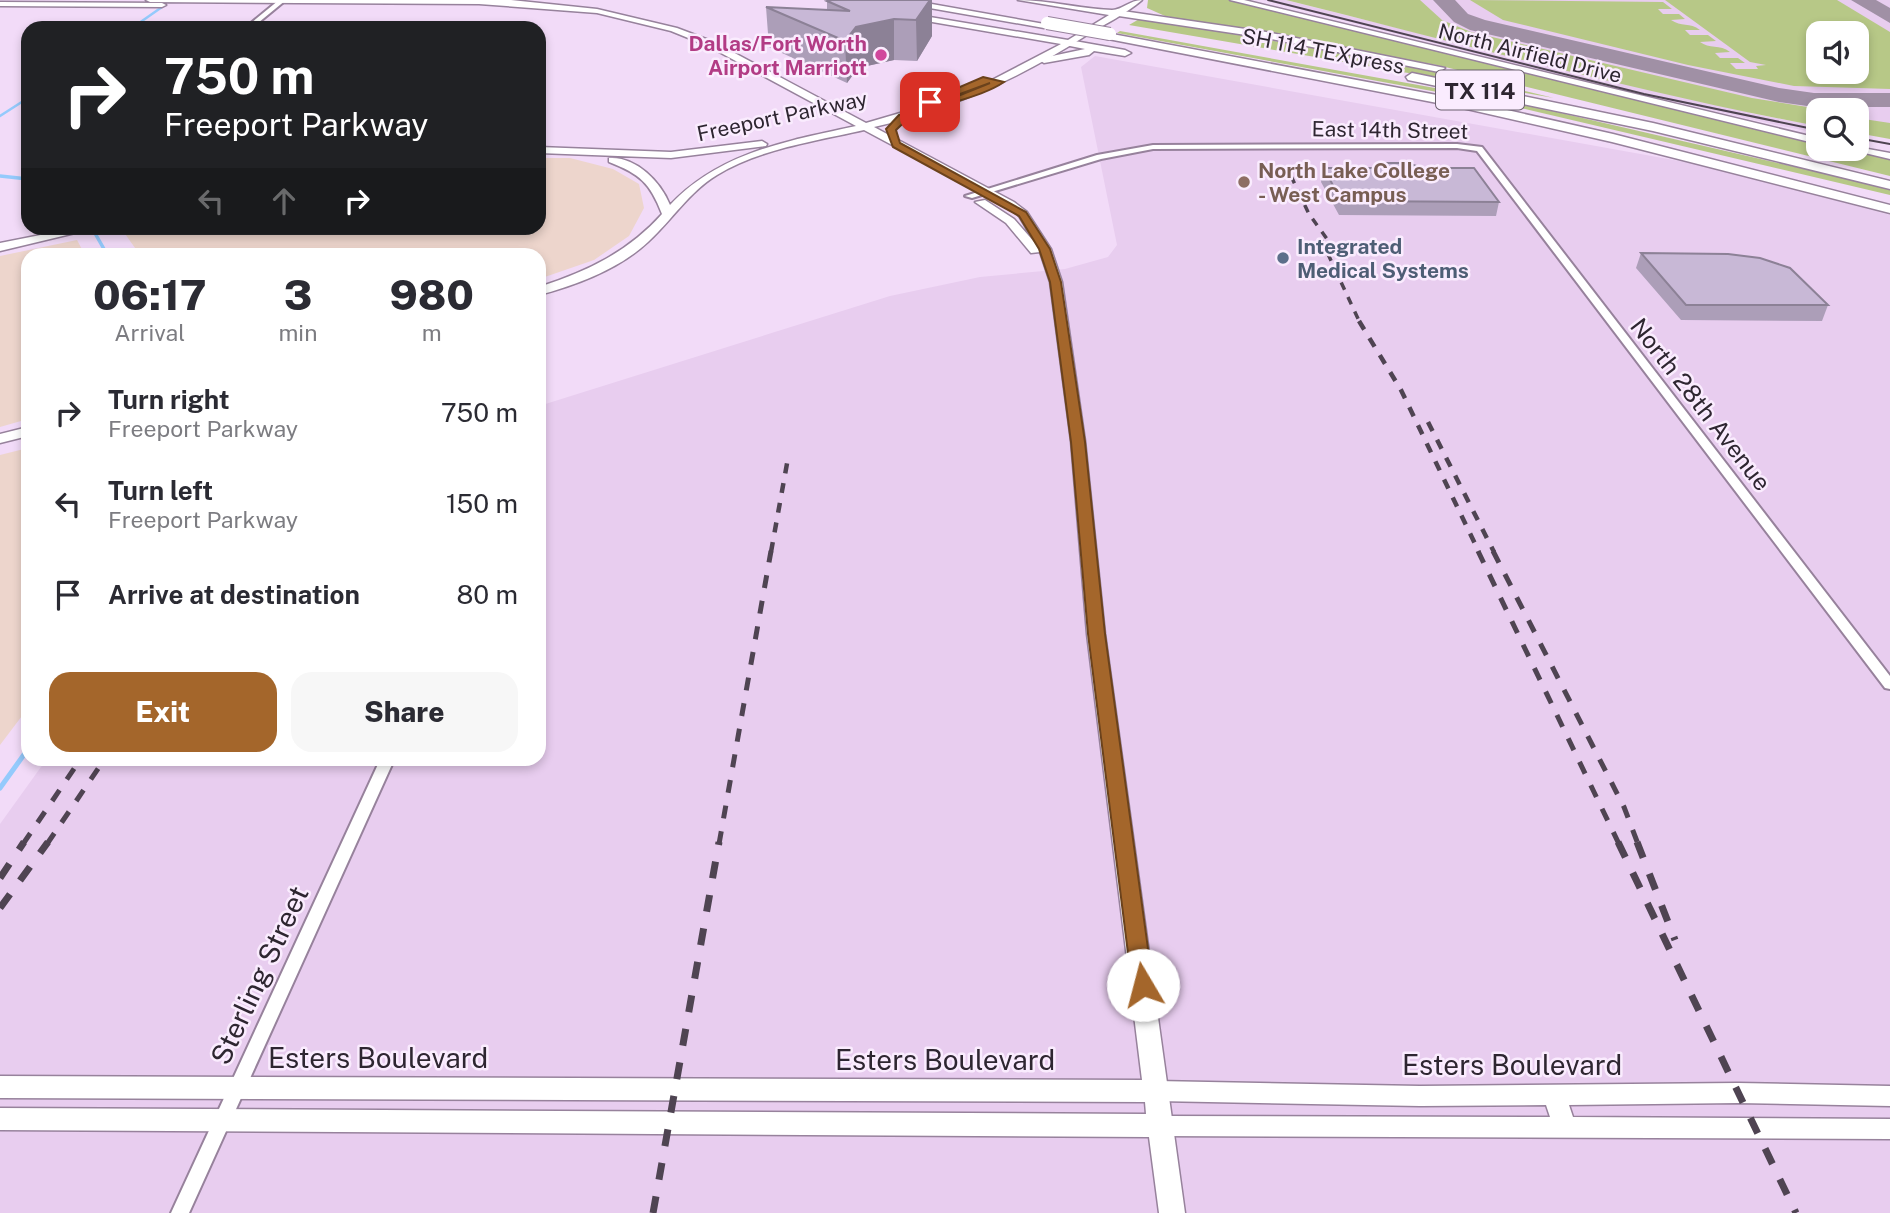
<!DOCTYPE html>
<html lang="en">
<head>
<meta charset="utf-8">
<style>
  :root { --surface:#fff; --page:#f7f7f7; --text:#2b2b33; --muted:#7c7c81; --accent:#a4662b }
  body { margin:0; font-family:"Public Sans",sans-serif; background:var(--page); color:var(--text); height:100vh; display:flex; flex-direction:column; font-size:26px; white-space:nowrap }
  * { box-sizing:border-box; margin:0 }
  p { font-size:23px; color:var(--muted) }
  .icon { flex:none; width:38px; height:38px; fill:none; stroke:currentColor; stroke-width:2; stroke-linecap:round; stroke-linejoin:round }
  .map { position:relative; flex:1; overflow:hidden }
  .side { position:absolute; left:21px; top:248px; width:525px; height:518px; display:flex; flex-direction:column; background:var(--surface); border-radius:21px; box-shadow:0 4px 10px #0003 }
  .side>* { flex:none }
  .banner { position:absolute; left:21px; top:21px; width:525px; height:214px; border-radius:21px; box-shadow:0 4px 10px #0003; background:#202124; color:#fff; overflow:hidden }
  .buttons { position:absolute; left:1806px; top:21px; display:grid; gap:14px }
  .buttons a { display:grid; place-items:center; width:63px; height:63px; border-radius:14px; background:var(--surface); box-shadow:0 4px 10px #0003; font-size:35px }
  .pin { position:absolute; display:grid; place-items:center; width:60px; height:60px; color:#fff; margin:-30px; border-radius:14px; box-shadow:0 4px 10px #0006 }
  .me { position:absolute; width:77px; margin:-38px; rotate:352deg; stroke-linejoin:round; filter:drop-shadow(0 0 5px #0008) }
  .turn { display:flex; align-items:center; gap:24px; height:147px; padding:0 28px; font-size:32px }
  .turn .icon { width:91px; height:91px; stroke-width:2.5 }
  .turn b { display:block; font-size:49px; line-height:60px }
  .lanes { display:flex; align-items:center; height:66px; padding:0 28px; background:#0003; justify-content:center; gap:35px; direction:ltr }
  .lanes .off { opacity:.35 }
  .eta { display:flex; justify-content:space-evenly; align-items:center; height:119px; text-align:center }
  .eta b { font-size:42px; font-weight:800; line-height:49px }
  .cta { display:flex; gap:14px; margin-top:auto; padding:14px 28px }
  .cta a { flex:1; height:80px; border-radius:21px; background:var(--accent); color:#fff; font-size:28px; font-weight:800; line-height:80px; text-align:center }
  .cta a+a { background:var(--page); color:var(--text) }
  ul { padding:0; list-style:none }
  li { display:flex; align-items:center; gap:21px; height:91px; padding:0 28px }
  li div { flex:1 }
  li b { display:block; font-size:26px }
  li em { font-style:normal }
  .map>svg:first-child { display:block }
  .commercial { fill:#edd5cc }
  .built { fill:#e8cdef; fill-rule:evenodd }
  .green { fill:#b7c887; fill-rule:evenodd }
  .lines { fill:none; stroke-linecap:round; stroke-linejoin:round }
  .stream-far2 { stroke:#94cafc; stroke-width:2.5 }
  .stream-far1 { stroke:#94cafc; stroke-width:3.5 }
  .stream { stroke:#94cafc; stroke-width:5 }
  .taxiway { fill:#a090a5; fill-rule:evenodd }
  .minor-casing { stroke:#97829c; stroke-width:4 }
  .tertiary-casing { stroke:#97829c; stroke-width:3 }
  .secondary-casing { stroke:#97829c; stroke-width:3 }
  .motorway-casing { stroke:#97829c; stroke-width:3 }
  .minor { fill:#fff; fill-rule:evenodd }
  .tertiary { fill:#fff; fill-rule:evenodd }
  .secondary { fill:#fff; fill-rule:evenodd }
  .motorway { fill:#fff; fill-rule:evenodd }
  .tram { stroke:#4f4452; stroke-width:2 }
  .rail-far3 { stroke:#4f4452; stroke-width:3.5; stroke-dasharray:8 8; stroke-linecap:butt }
  .rail-far2 { stroke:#4f4452; stroke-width:4.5; stroke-dasharray:10 10; stroke-linecap:butt }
  .rail-far1 { stroke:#4f4452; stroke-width:5; stroke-dasharray:13 13; stroke-linecap:butt }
  .rail { stroke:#4f4452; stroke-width:7; stroke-dasharray:17 17; stroke-linecap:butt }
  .motorway-bridge-casing { stroke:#97829c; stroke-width:14; stroke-linecap:butt }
  .motorway-bridge { stroke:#fff; stroke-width:12 }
  .wall { fill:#ac9eb8 }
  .shaded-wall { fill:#8c8196 }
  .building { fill:#c8b8d6; stroke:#8c8196; stroke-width:2 }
  .route { fill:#a4662b; stroke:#6b421c; stroke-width:2 }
  .hotel-dot { fill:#d1479c; stroke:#faecfe; stroke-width:2.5 }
  .education-dot { fill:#8d6e63; stroke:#faecfe; stroke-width:2.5 }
  .service-dot { fill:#5c6f8a; stroke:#faecfe; stroke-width:2.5 }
  .labels { text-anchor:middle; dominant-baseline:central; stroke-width:5; stroke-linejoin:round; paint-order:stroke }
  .far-hotel-label { font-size:21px; font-weight:bold; fill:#b23c85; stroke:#faecfe; text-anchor:end }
  .far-street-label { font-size:21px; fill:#2e2631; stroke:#faecfe }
  .far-education-label { font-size:21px; font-weight:bold; fill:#785e54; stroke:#faecfe; text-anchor:start }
  .far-service-label { font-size:21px; font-weight:bold; fill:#4e5e75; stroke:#faecfe; text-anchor:start }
  .shield { fill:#faecfe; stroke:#6b616e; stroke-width:2 }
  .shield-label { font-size:23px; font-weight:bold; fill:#2e2631 }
  .street-label { font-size:24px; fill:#2e2631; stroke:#faecfe }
  .near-street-label { font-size:28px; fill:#2e2631; stroke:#faecfe }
</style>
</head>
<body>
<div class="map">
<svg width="1890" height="1213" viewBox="0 0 1890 1213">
  <rect width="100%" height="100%" fill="#f2dbf8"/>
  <path class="commercial" d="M539,158H570L613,169L639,184L644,208L629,236L594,260L539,279V256L140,255L123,231L138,228H539Z
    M77,240L85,255L28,256V419L0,427V256Z
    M28,448V708L0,745V455Z"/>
  <path class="built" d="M1263,0H1285L1627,85L1369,0H1890V131L1857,127V110L1749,113L1818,126V133L1786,127L1583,81ZM1818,33H1857V72H1818Z
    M1095,56L1707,166L1890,215V1213H0V824L46,760H539V406L890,296L980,277L1065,269L1108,257L1117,245L1081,67Z"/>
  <path class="green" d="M1148,0H1228L1818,143V149H1843L1890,158V176L1437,65L1165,16L1147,8Z
    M1286,0H1420L1442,20L1471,32L1752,98L1826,110H1818V126C1639,93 1463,44 1286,0Z
    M1470,0L1663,2L1672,9H1658L1663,14H1679L1685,19L1671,20C1681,27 1690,22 1700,30H1685L1690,35H1708L1716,41L1700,42C1709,49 1720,44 1730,52L1715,53L1720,58H1738L1745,63H1730L1736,69H1758L1756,66L1766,65L1750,62L1665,0H1837L1890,32V89L1794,86L1688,65L1503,20ZM1818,33H1857V72H1818Z
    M1141,18L1431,68L1554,98L1129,25Z
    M1120,31L1518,103L1839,177L1890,190V195L1508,105L1117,33Z
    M1857,118L1890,123V139L1857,133Z"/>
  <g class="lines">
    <path class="stream-far2" d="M132,28L162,7
      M0,116L28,98"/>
    <path class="stream-far1" d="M0,176L28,179
      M92,228L108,256"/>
    <path class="stream" d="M0,788L28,749"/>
    <path class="taxiway" d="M1433,0H1455L1468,14L1485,20L1779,88L1814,93H1890V107H1814L1779,102L1470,30L1454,22Z
      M1851,0H1876L1890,8V23Z"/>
    <defs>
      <path id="minor" d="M279,0H286L252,28H245Z
        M1457,144L1482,147L1890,676V689L1885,688L1477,151L1457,148L1153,149L1101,159L972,198L965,196L1097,155L1153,145Z
        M380,760H394L189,1213H171Z"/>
      <path id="tertiary" d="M1157,1081L1420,1086L1738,1083L1890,1086V1106L1738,1103L1569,1105L1573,1117L1890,1119V1139L1162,1136L1154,1133L1151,1126L1154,1119L1162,1116L1550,1117L1546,1105L1420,1106L1157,1101L1149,1098L1146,1091L1149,1084Z"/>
      <path id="secondary" d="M146,0H511L597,9L677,28L714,42L866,123L965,94L1061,44L909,18L906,13L1068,40L1109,15L1018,0C1050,0 1080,9 1112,10C1122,10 1130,0 1142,0C1126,14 1105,24 1087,35C1020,78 952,109 874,127L1014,202L1027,212L1051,249L1062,282L1085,441L1105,634L1185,1213H1159L1149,1137L0,1130V1108L1146,1114L1145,1102L0,1098V1076L1142,1080L1087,634L1071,441L1050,282L1040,252L1031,253L1006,223L975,202L985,200L1014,219L1035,243L1019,216L1006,206L864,130C816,141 759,149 717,175C689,192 672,220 648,242C619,269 577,285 539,295V287C588,271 628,252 662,214C650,183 640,174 609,162V158C636,156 661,182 670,205C720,152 788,141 856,126L708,46L671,31L597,13L479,4L150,2Z
        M1230,0H1244L1818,138V144Z
        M0,2L162,3L166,5L162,7L0,6Z
        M762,141L767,144L766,146L671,158L539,153V147L671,152Z
        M1857,147L1890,153V159L1848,149Z
        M76,228H96L0,251V243Z
        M28,427V436L0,443V434Z"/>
      <path id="motorway" d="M884,0H909L1050,25L1044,28Z
        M1116,10L1266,32L1445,68L1439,72L1266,38L1112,15V11Z
        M1107,33L1458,99L1613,134L1890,205V213L1612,142L1458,107L1103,38V34Z
        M1069,40L1125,50L1131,53L1125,56L1094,51L1089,55L1044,63L1038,59L1085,49L1065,45V41Z
        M1412,73L1653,123L1890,181V189L1653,131L1408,80L1406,77Z"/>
    </defs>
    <use href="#minor" class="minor-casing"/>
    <use href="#tertiary" class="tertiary-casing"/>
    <use href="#secondary" class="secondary-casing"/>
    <use href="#motorway" class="motorway-casing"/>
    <use href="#minor" class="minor"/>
    <use href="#tertiary" class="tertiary"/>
    <use href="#secondary" class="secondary"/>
    <use href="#motorway" class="motorway"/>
    <path class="tram" d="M1268,0L1644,94L1818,130
      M1857,138L1890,144"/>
    <path class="rail-far3" d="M1291,176L1309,214L1332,246
      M1321,239L1360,323"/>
    <path class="rail-far2" d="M1359,321L1401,390L1479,552
      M1428,422L1494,552
      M771,552L788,458"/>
    <path class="rail-far1" d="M1478,551L1619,844
      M1493,551L1624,807L1638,844
      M23,844L80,760
      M47,844L104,760
      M719,844L771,551"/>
    <path class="rail" d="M1618,842L1796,1213
      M1637,842L1675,940
      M0,878L24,842
      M0,908L48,842
      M653,1213L719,842"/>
    <defs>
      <path id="motorway-bridge" d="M1047,23L1110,34"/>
    </defs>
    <use href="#motorway-bridge" class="motorway-bridge-casing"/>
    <use href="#motorway-bridge" class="motorway-bridge"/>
  </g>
  <path class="wall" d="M932,0V36L917,61L894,60L858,68L847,83L769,47L766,7L827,10V1Z
    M1382,163L1499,202L1496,216L1339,215L1321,182L1324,168H1373L1381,167Z
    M1641,253L1828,305L1822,321L1681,320L1636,268Z"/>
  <path class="shaded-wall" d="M930,0H932V36L917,61L916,20Z
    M894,19V60L858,68L847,83L845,41L856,27Z"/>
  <path class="building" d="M832,0H930L916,20L894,19L856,27L845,41L766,7L850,11L827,1Z
    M1382,163H1407L1423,168H1474L1499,202L1341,201L1324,168H1373L1384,166Z
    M1641,253L1728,254L1760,258L1790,268L1828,305H1686Z"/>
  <path class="route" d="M983,77L1004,82C975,102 917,106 896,130L900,143L1026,212L1050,249L1061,282L1085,442L1105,634L1153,985L1150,991L1143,994L1135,991L1132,985L1088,634L1071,442L1050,282L1039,249L1019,216L893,147L886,129L899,115L938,104L990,83L933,104L925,102Z"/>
  <circle class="hotel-dot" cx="881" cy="55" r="7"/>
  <circle class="education-dot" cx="1244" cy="182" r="7"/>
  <circle class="service-dot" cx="1283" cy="258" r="7"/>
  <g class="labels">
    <g class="far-hotel-label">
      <text x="867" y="43">Dallas/Fort Worth<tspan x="867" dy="24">Airport Marriott</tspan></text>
    </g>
    <g class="far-street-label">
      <text transform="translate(1323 51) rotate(11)">SH 114 TEXpress</text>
      <text transform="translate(1530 53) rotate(14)">North Airfield Drive</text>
      <text transform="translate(782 116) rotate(-12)">Freeport Parkway</text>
      <text transform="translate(1390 130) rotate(1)">East 14th Street</text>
    </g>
    <g class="far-education-label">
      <text x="1258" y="170">North Lake College<tspan x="1258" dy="24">- West Campus</tspan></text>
    </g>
    <g class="far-service-label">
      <text x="1297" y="246">Integrated<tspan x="1297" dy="24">Medical Systems</tspan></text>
    </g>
    <rect class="shield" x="1436" y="70.5" width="88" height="39" rx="5"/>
    <g class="shield-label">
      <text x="1480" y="90">TX 114</text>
    </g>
    <g class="street-label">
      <text transform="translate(1701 404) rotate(52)">North 28th Avenue</text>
    </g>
    <g class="near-street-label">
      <text transform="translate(259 975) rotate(-65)">Sterling Street</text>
      <text x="378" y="1057">Esters Boulevard</text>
      <text x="945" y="1059">Esters Boulevard</text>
      <text x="1512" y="1064">Esters Boulevard</text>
    </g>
  </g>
</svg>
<div class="buttons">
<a><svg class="icon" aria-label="sound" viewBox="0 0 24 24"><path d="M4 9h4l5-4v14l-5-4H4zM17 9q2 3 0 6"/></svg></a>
<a><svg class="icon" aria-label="search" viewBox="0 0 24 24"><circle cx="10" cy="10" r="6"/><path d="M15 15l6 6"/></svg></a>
</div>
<div class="pin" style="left:930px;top:102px;background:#d93025"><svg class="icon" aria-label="arrive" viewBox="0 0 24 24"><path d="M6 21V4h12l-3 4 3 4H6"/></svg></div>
<svg class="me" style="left:1143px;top:985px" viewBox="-20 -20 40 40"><circle r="19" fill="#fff"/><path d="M0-13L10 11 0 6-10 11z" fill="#a4662b"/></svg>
<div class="banner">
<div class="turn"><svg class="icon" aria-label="right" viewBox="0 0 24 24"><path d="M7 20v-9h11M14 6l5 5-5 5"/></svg><div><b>750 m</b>Freeport Parkway</div></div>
<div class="lanes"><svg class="icon off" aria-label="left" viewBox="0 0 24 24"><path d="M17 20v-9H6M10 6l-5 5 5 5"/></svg><svg class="icon off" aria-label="ahead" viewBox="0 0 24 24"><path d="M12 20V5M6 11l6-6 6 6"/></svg><svg class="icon" aria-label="right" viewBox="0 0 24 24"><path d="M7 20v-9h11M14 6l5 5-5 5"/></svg></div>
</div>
<section class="side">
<div class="eta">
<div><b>06:17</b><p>Arrival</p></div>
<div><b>3</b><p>min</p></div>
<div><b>980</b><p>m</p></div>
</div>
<ul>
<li><svg class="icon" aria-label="right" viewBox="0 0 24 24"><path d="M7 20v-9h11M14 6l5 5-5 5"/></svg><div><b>Turn right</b><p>Freeport Parkway</p></div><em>750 m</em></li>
<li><svg class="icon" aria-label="left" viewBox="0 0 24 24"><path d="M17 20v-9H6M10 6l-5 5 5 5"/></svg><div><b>Turn left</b><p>Freeport Parkway</p></div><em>150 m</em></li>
<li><svg class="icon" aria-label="arrive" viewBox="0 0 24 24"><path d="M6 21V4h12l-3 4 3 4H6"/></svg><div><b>Arrive at destination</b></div><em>80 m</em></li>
</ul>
<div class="cta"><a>Exit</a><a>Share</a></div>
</section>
</div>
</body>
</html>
